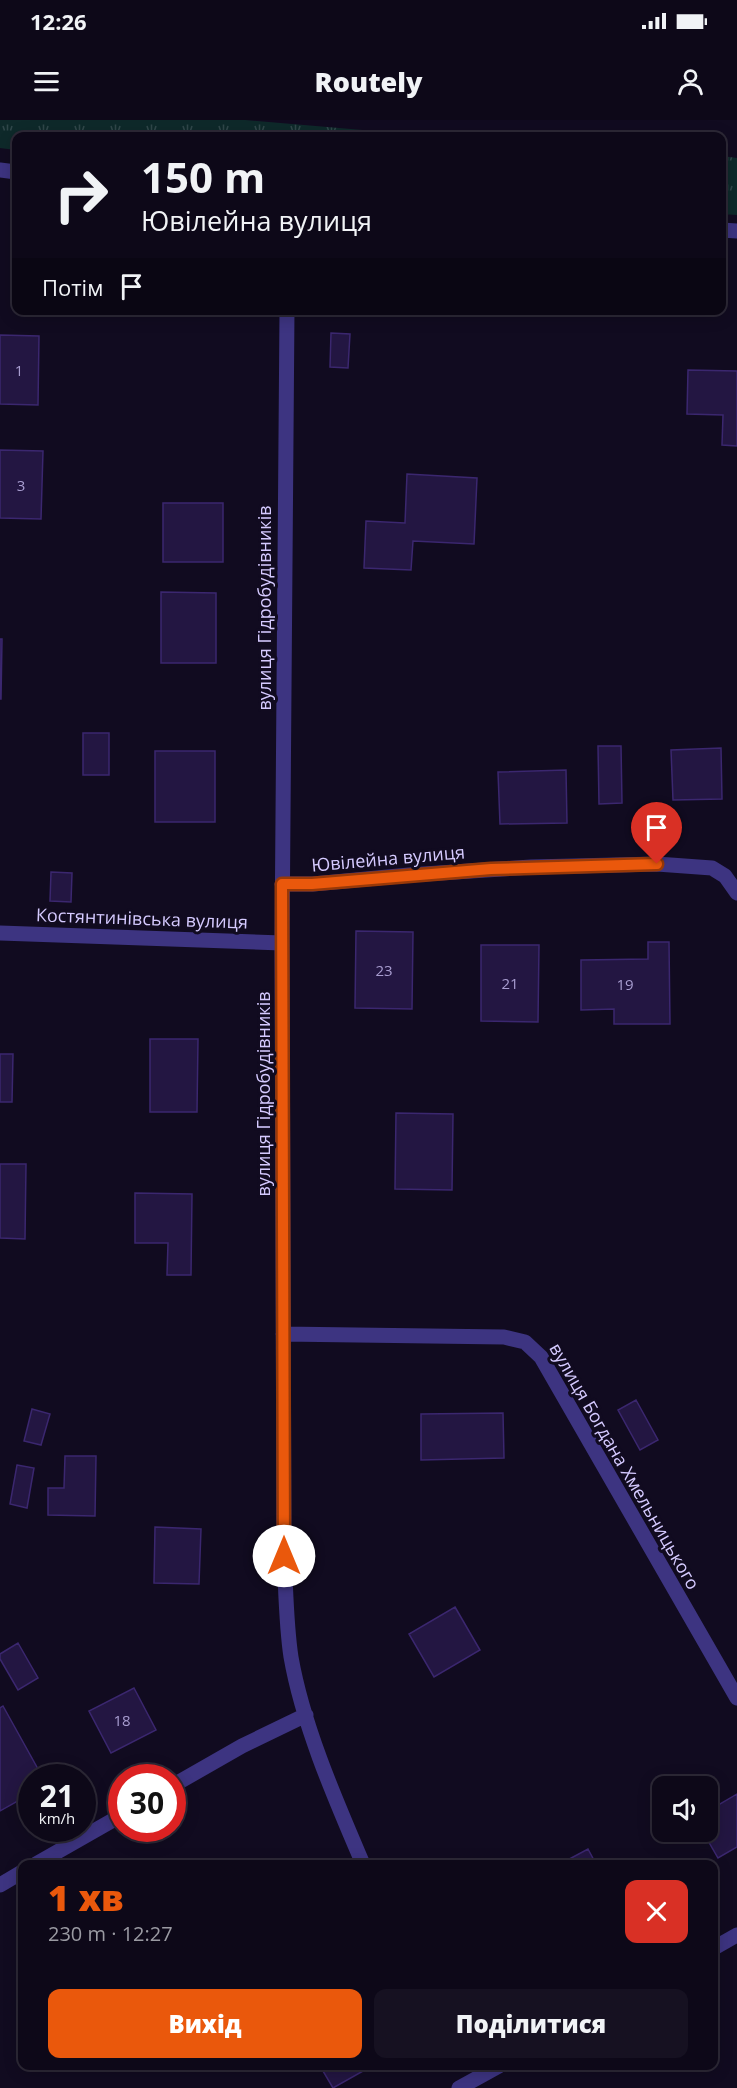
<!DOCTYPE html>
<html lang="uk">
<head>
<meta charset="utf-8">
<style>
  :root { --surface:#0d0818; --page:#161121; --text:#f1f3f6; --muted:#9a9aa2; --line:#2d2937; --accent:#ea580c }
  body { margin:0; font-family:"Open Sans",sans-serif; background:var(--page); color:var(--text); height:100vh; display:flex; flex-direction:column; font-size:22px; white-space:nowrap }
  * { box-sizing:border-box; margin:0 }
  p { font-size:20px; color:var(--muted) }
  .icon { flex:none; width:33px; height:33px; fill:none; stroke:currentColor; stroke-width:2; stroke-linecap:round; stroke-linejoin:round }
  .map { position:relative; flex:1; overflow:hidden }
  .side { position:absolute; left:18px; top:1740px; width:700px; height:210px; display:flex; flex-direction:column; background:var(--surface); border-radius:12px; box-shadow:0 3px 15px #0003,0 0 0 2px var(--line) }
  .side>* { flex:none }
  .hud { position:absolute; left:12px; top:12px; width:714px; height:183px; border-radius:12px; box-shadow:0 3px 15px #0003,0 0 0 2px var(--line); background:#0d0818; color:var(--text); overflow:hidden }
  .buttons { position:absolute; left:652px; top:1656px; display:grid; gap:12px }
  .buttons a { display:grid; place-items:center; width:66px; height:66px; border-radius:12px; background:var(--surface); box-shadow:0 3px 15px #0003,0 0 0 2px var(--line); font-size:30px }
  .speed { position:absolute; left:18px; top:1644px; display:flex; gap:12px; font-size:30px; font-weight:700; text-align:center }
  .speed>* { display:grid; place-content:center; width:78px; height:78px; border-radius:50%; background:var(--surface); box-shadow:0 3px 15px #0003,0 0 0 2px var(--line); line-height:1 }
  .speed small { font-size:15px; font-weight:400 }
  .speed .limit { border:9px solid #d22; background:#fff; color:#111 }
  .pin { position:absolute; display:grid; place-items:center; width:51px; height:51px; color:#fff; margin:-62px -26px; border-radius:50% 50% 50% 0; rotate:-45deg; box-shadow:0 0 6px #0007 }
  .pin .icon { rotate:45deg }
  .me { position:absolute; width:66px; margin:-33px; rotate:0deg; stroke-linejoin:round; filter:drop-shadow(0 0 4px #0008) }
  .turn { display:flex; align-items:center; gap:21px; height:126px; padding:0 30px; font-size:27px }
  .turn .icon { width:78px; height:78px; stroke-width:2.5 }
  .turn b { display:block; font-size:42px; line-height:51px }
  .then { display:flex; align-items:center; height:57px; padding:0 30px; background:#0003; gap:12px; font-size:22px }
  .round { display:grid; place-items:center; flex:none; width:63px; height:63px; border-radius:12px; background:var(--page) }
  .summary { display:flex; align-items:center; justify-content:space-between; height:102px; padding:0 30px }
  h1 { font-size:36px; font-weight:800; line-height:45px; color:var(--accent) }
  .action { display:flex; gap:12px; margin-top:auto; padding:12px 30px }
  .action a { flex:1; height:69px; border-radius:12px; background:var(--accent); color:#fff; font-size:24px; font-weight:800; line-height:69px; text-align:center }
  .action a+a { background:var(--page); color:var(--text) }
  .status { display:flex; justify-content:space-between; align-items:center; height:42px; padding:0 30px; background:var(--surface); direction:ltr }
  .status svg { height:16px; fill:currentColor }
  header { display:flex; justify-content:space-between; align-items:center; height:78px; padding:0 30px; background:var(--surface); font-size:27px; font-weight:800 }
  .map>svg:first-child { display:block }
  .grass { fill:url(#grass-tufts) }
  .building { fill:#231642; stroke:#3b276f; stroke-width:1.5 }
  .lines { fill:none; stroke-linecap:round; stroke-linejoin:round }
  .minor { stroke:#3d3481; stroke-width:15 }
  .tertiary { stroke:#3d3481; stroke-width:15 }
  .route-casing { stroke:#983908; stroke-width:15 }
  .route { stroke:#ea580c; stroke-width:10 }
  .labels { text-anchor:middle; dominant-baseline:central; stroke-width:6; stroke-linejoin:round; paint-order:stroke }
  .number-label { font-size:15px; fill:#a89dd0 }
  .street-label { font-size:18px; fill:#d5caff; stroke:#110b20 }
</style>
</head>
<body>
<div class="status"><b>12:26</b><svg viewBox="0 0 49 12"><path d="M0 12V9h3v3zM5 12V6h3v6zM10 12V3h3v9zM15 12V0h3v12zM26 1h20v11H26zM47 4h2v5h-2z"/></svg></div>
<header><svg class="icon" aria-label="menu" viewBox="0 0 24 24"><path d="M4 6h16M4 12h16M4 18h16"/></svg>Routely<svg class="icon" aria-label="person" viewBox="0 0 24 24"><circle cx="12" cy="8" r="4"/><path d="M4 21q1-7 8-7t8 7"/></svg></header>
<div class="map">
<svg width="737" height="1968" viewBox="0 0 737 1968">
  <defs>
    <pattern id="grass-tufts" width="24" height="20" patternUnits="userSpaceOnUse" patternTransform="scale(1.5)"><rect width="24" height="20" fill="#0e292a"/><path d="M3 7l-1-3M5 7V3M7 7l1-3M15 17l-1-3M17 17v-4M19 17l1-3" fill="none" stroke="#30474a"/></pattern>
  </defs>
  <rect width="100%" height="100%" fill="#110b20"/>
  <path class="grass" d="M0,0H245L374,11L477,16H16V30L0,28Z
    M722,36L737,38V95L722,94Z"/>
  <path class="building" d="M331,213L350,214L348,248L330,247Z
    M0,215L39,216L38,285L0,284Z
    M688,250L737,251V326L722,325L723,295L687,294Z
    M0,330L43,331L41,399L0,398Z
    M407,354L477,358L474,424L413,421L411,450L364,448L366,401L405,403Z
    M163,383H223V442H163Z
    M161,472L216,473V543H161Z
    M0,519H2L1,579H0Z
    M83,613H109V655H83Z
    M598,626H621L622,683L599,684Z
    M721,628L722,679L673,680L671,630Z
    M155,631H215V702H155Z
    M566,650L567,703L500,704L498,652Z
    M51,752L72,753L71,782L50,781Z
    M356,811L413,812L412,889L355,888Z
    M648,822H669L670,904H614V889L581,890V840L648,839Z
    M481,825H539L538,902L481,901Z
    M150,919H198L197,992H150Z
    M0,934H13L12,982H0Z
    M396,993L453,994L452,1070L395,1069Z
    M0,1044H26L25,1119L0,1118Z
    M135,1073L192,1074L191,1155H167L168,1123H135Z
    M636,1280L658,1320L640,1330L618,1290Z
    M32,1289L50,1294L41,1325L24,1321Z
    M503,1293L504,1338L421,1340V1294Z
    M65,1336H96L95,1396L48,1395V1368H64Z
    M17,1345L34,1348L27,1388L10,1384Z
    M155,1407L201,1409L199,1464L154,1463Z
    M455,1487L480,1530L434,1557L409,1514Z
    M18,1523L38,1558L18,1570L0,1539V1534Z
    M134,1568L156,1610L111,1633L89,1591Z
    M3,1586L43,1658H32V1673L0,1691V1588Z
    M737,1674V1727L718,1738L703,1712H708V1691Z
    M588,1729L596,1744H560Z
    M320,1946H372L333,1968Z"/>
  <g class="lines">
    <path class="minor" d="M287,190L282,823L284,1436C286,1470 286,1504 291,1537C303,1606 336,1681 363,1744
      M282,764H313L409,755L531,747L657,744L712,748L725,756L737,773
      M0,813L282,823
      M283,1214L504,1217L525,1222L541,1237L737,1578
      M172,1666L242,1626L306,1595
      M36,1744L122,1695
      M0,1765L22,1752
      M714,1828L737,1815
      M459,1968L499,1946"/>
    <path class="tertiary" d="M0,50L16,52
      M722,110L737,111"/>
  </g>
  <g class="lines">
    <defs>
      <path id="route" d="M284,1436L282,764H312L491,749L657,744"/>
    </defs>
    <use href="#route" class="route-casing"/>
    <use href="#route" class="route"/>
  </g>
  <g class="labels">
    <g class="number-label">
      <text x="19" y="250">1</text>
      <text x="21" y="365">3</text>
      <text x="384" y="850">23</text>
      <text x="510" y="863">21</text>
      <text x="625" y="864">19</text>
      <text x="122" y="1600">18</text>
    </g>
    <g class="street-label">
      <text transform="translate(264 488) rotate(-90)">вулиця Гідробудівників</text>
      <text transform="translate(388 738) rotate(-5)">Ювілейна вулиця</text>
      <text transform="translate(142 798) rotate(2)">Костянтинівська вулиця</text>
      <text transform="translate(263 974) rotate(-90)">вулиця Гідробудівників</text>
      <text transform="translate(625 1346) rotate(60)">вулиця Богдана Хмельницького</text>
    </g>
  </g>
</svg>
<div class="buttons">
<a><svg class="icon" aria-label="sound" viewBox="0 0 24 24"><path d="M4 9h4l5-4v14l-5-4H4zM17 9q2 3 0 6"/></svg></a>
</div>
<div class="speed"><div>21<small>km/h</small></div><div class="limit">30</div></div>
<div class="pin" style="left:657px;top:744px;background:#d93025"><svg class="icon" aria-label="arrive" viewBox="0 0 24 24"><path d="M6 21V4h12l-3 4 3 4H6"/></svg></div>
<svg class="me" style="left:284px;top:1436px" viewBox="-20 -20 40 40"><circle r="19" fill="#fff"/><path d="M0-13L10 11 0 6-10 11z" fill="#ea580c"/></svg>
<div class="hud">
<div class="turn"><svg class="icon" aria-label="right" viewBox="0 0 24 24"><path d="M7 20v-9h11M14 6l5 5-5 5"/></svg><div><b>150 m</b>Ювілейна вулиця</div></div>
<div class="then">Потім<svg class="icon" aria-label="arrive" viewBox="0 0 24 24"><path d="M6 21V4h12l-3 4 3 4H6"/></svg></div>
</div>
<section class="side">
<div class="summary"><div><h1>1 хв</h1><p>230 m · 12:27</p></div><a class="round" style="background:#d93025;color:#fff"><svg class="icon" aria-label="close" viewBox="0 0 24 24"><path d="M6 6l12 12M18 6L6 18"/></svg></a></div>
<div class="action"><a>Вихід</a><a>Поділитися</a></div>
</section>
</div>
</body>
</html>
